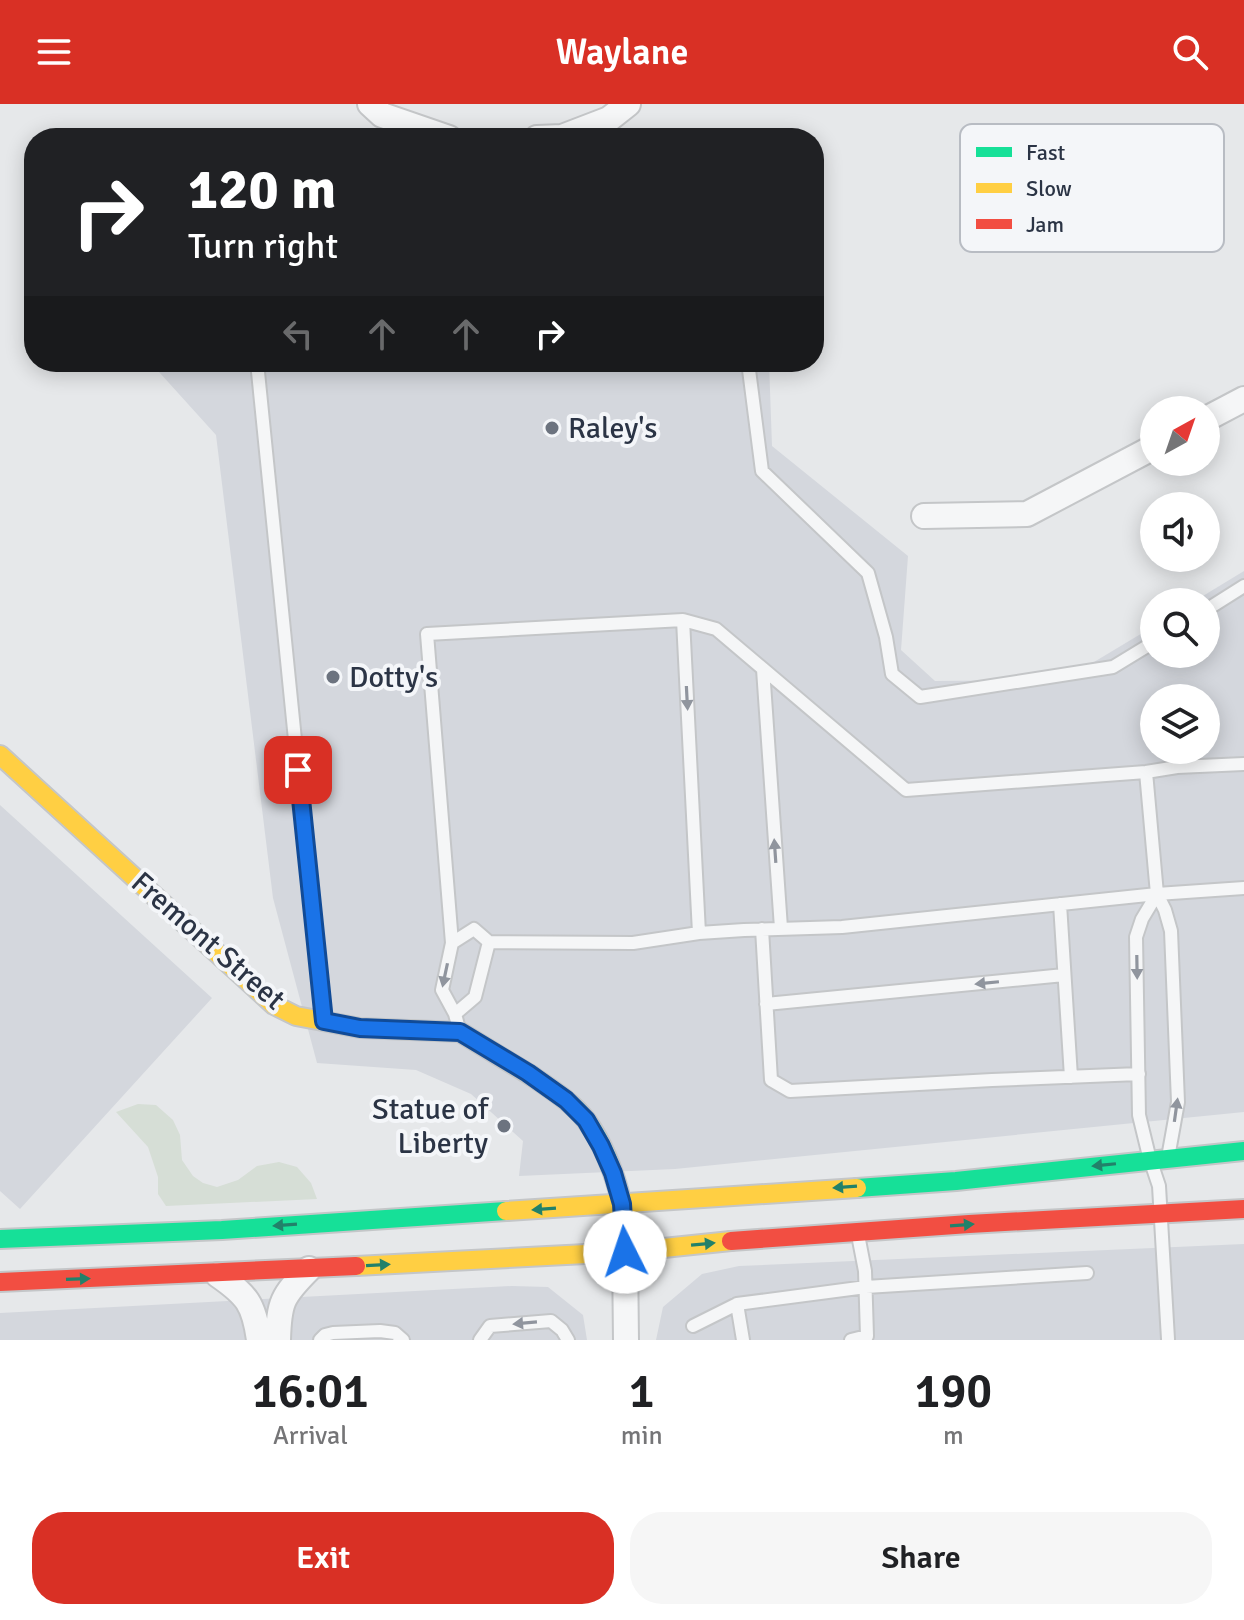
<!DOCTYPE html>
<html lang="en">
<head>
<meta charset="utf-8">
<style>
  :root { --surface:#fff; --page:#f6f6f6; --text:#202124; --muted:#757577; --accent:#d93025 }
  body { margin:0; font-family:Signika,sans-serif; background:var(--page); color:var(--text); height:100vh; display:flex; flex-direction:column; font-size:30px; white-space:nowrap }
  * { box-sizing:border-box; margin:0 }
  p { font-size:26px; color:var(--muted) }
  .icon { flex:none; width:44px; height:44px; fill:none; stroke:currentColor; stroke-width:2; stroke-linecap:round; stroke-linejoin:round }
  .map { position:relative; height:1236px; overflow:hidden }
  .sheet { display:flex; flex-direction:column; background:var(--surface); flex:1 }
  .sheet>* { flex:none }
  .hud { position:absolute; left:24px; top:24px; width:800px; height:244px; border-radius:32px; box-shadow:0 4px 20px #0003; background:#202124; color:#fff; overflow:hidden }
  .needle { width:52px; rotate:40deg }
  .fabs { position:absolute; left:1140px; top:292px; display:grid; gap:16px }
  .fabs a { display:grid; place-items:center; width:80px; height:80px; border-radius:50%; background:var(--surface); box-shadow:0 4px 20px #0003; font-size:40px }
  .pin { position:absolute; display:grid; place-items:center; width:68px; height:68px; color:#fff; margin:-34px; border-radius:16px; box-shadow:0 4px 12px #0006 }
  .me { position:absolute; width:88px; margin:-44px; rotate:356deg; stroke-linejoin:round; filter:drop-shadow(0 0 6px #0008) }
  .turn { display:flex; align-items:center; gap:28px; height:168px; padding:0 32px; font-size:36px }
  .turn .icon { width:104px; height:104px; stroke-width:2.5 }
  .turn b { display:block; font-size:56px; line-height:68px }
  .lanes { display:flex; align-items:center; height:76px; padding:0 32px; background:#0003; justify-content:center; gap:40px; direction:ltr }
  .lanes .off { opacity:.35 }
  .eta { display:flex; justify-content:space-evenly; align-items:center; height:136px; text-align:center }
  .eta b { font-size:48px; font-weight:600; line-height:56px }
  .primary-button { display:flex; gap:16px; margin-top:auto; padding:16px 32px }
  .primary-button a { flex:1; height:92px; border-radius:32px; background:var(--accent); color:#fff; font-size:32px; font-weight:600; line-height:92px; text-align:center }
  .primary-button a+a { background:var(--page); color:var(--text) }
  header { display:flex; justify-content:space-between; align-items:center; height:104px; padding:0 32px; background:var(--accent); color:#fff; font-size:36px; font-weight:600 }
  .map>svg:first-child { display:block }
  .built { fill:#d4d7dd; fill-rule:evenodd }
  .green { fill:#d6ded6 }
  .lines { fill:none; stroke-linecap:round; stroke-linejoin:round }
  .lane-casing { stroke:#c4c6c8; stroke-width:16 }
  .street-casing { stroke:#c4c6c8; stroke-width:28 }
  .fast-casing { stroke:#c4c6c8; stroke-width:22 }
  .slow-casing { stroke:#c4c6c8; stroke-width:22 }
  .jam-casing { stroke:#c4c6c8; stroke-width:22 }
  .lane { stroke:#f5f6f7; stroke-width:12 }
  .street { stroke:#f5f6f7; stroke-width:24 }
  .fast { stroke:#16e098; stroke-width:18 }
  .slow { stroke:#ffcf43; stroke-width:18 }
  .jam { stroke:#f24e42; stroke-width:18 }
  .oneway { fill:#90959e }
  .oneway2 { fill:#22816a }
  .route-casing { stroke:#114b97; stroke-width:20 }
  .route { stroke:#1a73e8; stroke-width:14 }
  .poi-dot { fill:#6c737f; stroke:#f4f6f9; stroke-width:3 }
  .labels { text-anchor:middle; dominant-baseline:central; stroke-width:8; stroke-linejoin:round; paint-order:stroke }
  .poi-label { font-size:30px; fill:#2b3445; stroke:#f4f6f9; text-anchor:start }
  .street-label { font-size:30px; fill:#2b3445; stroke:#f4f6f9 }
  .key { fill:#f4f6f9; stroke:#b8bcc3; stroke-width:2 }
  .key-label { font-size:22px; fill:#2b3445 }
</style>
</head>
<body>
<header><svg class="icon" aria-label="menu" viewBox="0 0 24 24"><path d="M4 6h16M4 12h16M4 18h16"/></svg>Waylane<svg class="icon" aria-label="search" viewBox="0 0 24 24"><circle cx="10" cy="10" r="6"/><path d="M15 15l6 6"/></svg></header>
<div class="map">
<svg width="1244" height="1236" viewBox="0 0 1244 1236">
  <rect width="100%" height="100%" fill="#e6e8ea"/>
  <path class="built" d="M150,258H769L772,342L908,452L901,546L935,577L1064,576L1154,522V550H1206V498H1193L1244,467V1008L675,1065L519,1072L523,1037L471,990L416,966L317,959L273,794L216,331ZM1154,594H1206V646H1154Z
    M0,701L212,894L20,1105L0,1087Z
    M1244,1140V1236H656L663,1203L702,1170L739,1162Z
    M512,1182L548,1183L583,1211L587,1236H0V1209Z"/>
  <path class="green" d="M138,1000L156,1001L173,1016L180,1031L182,1056L193,1072L203,1079L217,1083L238,1076L257,1062L279,1058L297,1063L311,1079L317,1095L166,1102L158,1090V1073L148,1043L116,1008Z"/>
  <g class="lines">
    <defs>
      <path id="lane" d="M257,258L323,914
        M748,258L762,367L868,469L886,533L892,570L920,593L1113,563L1154,538
        M1206,506L1244,482
        M683,516L699,829
        M763,565L781,824
        M1146,668L1157,790L1165,806L1171,827L1178,998L1169,1048
        M1157,790L1142,815L1136,833L1139,1011L1149,1052L1159,1082L1168,1235
        M1060,800L1071,973
        M762,825L771,976L790,987L992,976L1139,970
        M489,838L633,839L699,829L744,826L842,823L1157,790L1244,784
        M452,839L427,530L683,516L716,525L906,686L1146,668L1177,663L1244,660
        M766,900L1064,871
        M455,910L475,893L489,838L474,825L452,839L442,886L455,910L459,925
        M693,1222L737,1200
        M320,1236L325,1231L333,1229L380,1227L395,1229L403,1236
        M480,1236L490,1222L551,1217L562,1226L568,1236
        M743,1236L737,1200L866,1183L1087,1169
        M851,1236L867,1232L865,1167L859,1136"/>
      <path id="street" d="M370,0L382,11L449,34
        M537,34L562,33L609,15L628,0
        M1206,315L1244,295
        M924,412L1027,410L1154,343
        M625,1148L626,1236
        M218,1171C247,1191 254,1200 259,1236
        M278,1236C279,1198 282,1192 309,1165"/>
      <path id="fast" d="M532,972C551,985 572,998 586,1016C603,1039 615,1070 621,1097C625,1113 624,1132 625,1148
        M857,1084L956,1077L1244,1047
        M0,1135L222,1126L506,1107"/>
      <path id="slow" d="M0,651L274,901L296,912L360,924L460,928L532,972
        M506,1107L857,1084
        M356,1162L625,1148L731,1137"/>
      <path id="jam" d="M731,1137L969,1120L1244,1105
        M0,1178L356,1162"/>
    </defs>
    <use href="#lane" class="lane-casing"/>
    <use href="#street" class="street-casing"/>
    <use href="#fast" class="fast-casing"/>
    <use href="#slow" class="slow-casing"/>
    <use href="#jam" class="jam-casing"/>
    <use href="#lane" class="lane"/>
    <use href="#street" class="street"/>
    <use href="#fast" class="fast"/>
    <use href="#slow" class="slow"/>
    <use href="#jam" class="jam"/>
  </g>
  <defs><path id="oneway-solid" d="M-6-.8H1V-3.2L6.5 0L1 3.2V.8H-6Z" transform="scale(2)"/></defs>
  <g class="oneway">
    <use href="#oneway-solid" transform="translate(687 594) rotate(87)"/>
    <use href="#oneway-solid" transform="translate(775 747) rotate(-94)"/>
    <use href="#oneway-solid" transform="translate(1137 863) rotate(89)"/>
    <use href="#oneway-solid" transform="translate(445 871) rotate(102)"/>
    <use href="#oneway-solid" transform="translate(987 879) rotate(174)"/>
    <use href="#oneway-solid" transform="translate(1176 1006) rotate(-82)"/>
    <use href="#oneway-solid" transform="translate(525 1219) rotate(175)"/>
  </g>
  <g class="oneway2">
    <use href="#oneway-solid" transform="translate(1104 1061) rotate(174)"/>
    <use href="#oneway-solid" transform="translate(845 1083) rotate(176)"/>
    <use href="#oneway-solid" transform="translate(544 1105) rotate(176)"/>
    <use href="#oneway-solid" transform="translate(285 1121) rotate(176)"/>
    <use href="#oneway-solid" transform="translate(962 1121) rotate(-4)"/>
    <use href="#oneway-solid" transform="translate(703 1140) rotate(-5)"/>
    <use href="#oneway-solid" transform="translate(378 1161) rotate(-3)"/>
    <use href="#oneway-solid" transform="translate(78 1175) rotate(-2)"/>
  </g>
  <g class="lines">
    <defs>
      <path id="route" d="M298,666L324,917L360,924L460,928L528,969L566,996L586,1016L601,1042L613,1069L622,1100L625,1148"/>
    </defs>
    <use href="#route" class="route-casing"/>
    <use href="#route" class="route"/>
  </g>
  <g class="poi-dot">
    <circle cx="552" cy="324" r="8"/>
    <circle cx="333" cy="573" r="8"/>
    <circle cx="504" cy="1022" r="8"/>
  </g>
  <g class="labels">
    <g class="poi-label">
      <text x="568" y="324">Raley's</text>
      <text x="349" y="573">Dotty's</text>
      <text x="488" y="1005" text-anchor="end">Statue of<tspan x="488" dy="34">Liberty</tspan></text>
    </g>
    <g class="street-label">
      <text transform="translate(208 837) rotate(41)">Fremont Street</text>
    </g>
  </g>
  <rect x="960" y="20" width="264" height="128" rx="12" class="key"/>
  <rect x="976" y="43" width="36" height="10" fill="#16e098"/>
  <rect x="976" y="79" width="36" height="10" fill="#ffcf43"/>
  <rect x="976" y="115" width="36" height="10" fill="#f24e42"/>
  <g class="key-label">
    <text x="1026" y="56">Fast</text>
    <text x="1026" y="92">Slow</text>
    <text x="1026" y="128">Jam</text>
  </g>
</svg>
<div class="fabs">
<a><svg class="needle" viewBox="-14 -14 28 28"><path d="M0-13l5 13h-10z" fill="#e53935"/><path d="M0 13l5-13h-10z" fill="#757577"/></svg></a>
<a><svg class="icon" aria-label="sound" viewBox="0 0 24 24"><path d="M4 9h4l5-4v14l-5-4H4zM17 9q2 3 0 6"/></svg></a>
<a><svg class="icon" aria-label="search" viewBox="0 0 24 24"><circle cx="10" cy="10" r="6"/><path d="M15 15l6 6"/></svg></a>
<a><svg class="icon" aria-label="layers" viewBox="0 0 24 24"><path d="M12 4l9 5-9 5-9-5zM3 14l9 5 9-5"/></svg></a>
</div>
<div class="pin" style="left:298px;top:666px;background:#d93025"><svg class="icon" aria-label="arrive" viewBox="0 0 24 24"><path d="M6 21V4h12l-3 4 3 4H6"/></svg></div>
<svg class="me" style="left:625px;top:1148px" viewBox="-20 -20 40 40"><circle r="19" fill="#fff"/><path d="M0-13L10 11 0 6-10 11z" fill="#1a73e8"/></svg>
<div class="hud">
<div class="turn"><svg class="icon" aria-label="right" viewBox="0 0 24 24"><path d="M7 20v-9h11M14 6l5 5-5 5"/></svg><div><b>120 m</b>Turn right</div></div>
<div class="lanes"><svg class="icon off" aria-label="left" viewBox="0 0 24 24"><path d="M17 20v-9H6M10 6l-5 5 5 5"/></svg><svg class="icon off" aria-label="ahead" viewBox="0 0 24 24"><path d="M12 20V5M6 11l6-6 6 6"/></svg><svg class="icon off" aria-label="ahead" viewBox="0 0 24 24"><path d="M12 20V5M6 11l6-6 6 6"/></svg><svg class="icon" aria-label="right" viewBox="0 0 24 24"><path d="M7 20v-9h11M14 6l5 5-5 5"/></svg></div>
</div>
</div>
<section class="sheet">
<div class="eta">
<div><b>16:01</b><p>Arrival</p></div>
<div><b>1</b><p>min</p></div>
<div><b>190</b><p>m</p></div>
</div>
<div class="primary-button"><a>Exit</a><a>Share</a></div>
</section>
</body>
</html>
